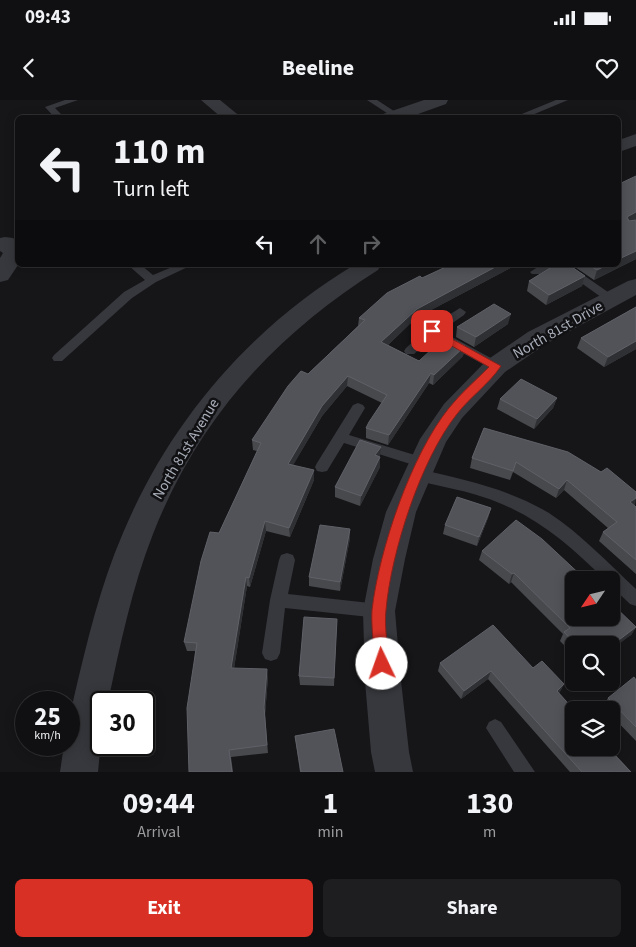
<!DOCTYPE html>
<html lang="en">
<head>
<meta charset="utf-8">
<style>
  :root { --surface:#101012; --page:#1e1e20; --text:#f1f3f6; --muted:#9c9d9f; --line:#303032; --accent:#d93025 }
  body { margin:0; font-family:"Source Sans 3",sans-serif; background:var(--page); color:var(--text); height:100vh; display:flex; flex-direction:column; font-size:19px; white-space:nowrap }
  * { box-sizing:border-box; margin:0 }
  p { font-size:16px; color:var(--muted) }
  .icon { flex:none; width:28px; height:28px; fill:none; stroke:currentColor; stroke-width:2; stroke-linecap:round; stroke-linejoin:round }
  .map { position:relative; height:672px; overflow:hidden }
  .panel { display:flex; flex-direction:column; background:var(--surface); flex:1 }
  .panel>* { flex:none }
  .hud { position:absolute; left:15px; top:15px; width:606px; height:152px; border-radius:8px; box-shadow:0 2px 12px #0003,0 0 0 1px var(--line); background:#101012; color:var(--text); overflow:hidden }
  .needle { width:32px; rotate:235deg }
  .tools { position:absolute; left:565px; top:471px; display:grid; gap:10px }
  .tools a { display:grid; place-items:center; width:55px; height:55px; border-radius:8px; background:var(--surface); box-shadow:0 2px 12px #0003,0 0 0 1px var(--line); font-size:25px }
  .speed { position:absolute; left:15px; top:591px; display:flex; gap:10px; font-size:25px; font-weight:700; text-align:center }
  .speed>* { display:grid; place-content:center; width:65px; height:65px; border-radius:50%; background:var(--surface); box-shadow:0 2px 12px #0003,0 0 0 1px var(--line); line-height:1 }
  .speed small { font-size:12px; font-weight:400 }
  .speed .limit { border:2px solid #111; border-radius:8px; background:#fff; color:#111 }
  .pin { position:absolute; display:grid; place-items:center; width:42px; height:42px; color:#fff; margin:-21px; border-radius:10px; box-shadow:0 2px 8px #0006 }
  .me { position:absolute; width:55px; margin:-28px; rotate:357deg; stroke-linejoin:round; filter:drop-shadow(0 0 4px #0008) }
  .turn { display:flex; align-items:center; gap:18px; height:105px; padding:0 15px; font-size:22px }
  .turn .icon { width:65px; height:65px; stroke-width:2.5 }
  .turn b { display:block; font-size:35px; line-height:42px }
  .lanes { display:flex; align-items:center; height:48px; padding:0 15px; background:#0003; justify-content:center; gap:25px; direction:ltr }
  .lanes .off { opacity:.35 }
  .eta { display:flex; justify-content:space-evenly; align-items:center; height:85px; text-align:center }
  .eta b { font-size:30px; font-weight:700; line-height:35px }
  .primary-button { display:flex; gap:10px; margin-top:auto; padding:10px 15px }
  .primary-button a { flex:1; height:58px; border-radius:8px; background:var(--accent); color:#fff; font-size:20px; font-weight:700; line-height:58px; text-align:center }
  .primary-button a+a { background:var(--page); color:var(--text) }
  .status { display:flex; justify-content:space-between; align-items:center; height:35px; padding:0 25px; background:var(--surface); direction:ltr }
  .status svg { height:14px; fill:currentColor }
  header { display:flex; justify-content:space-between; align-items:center; height:65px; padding:0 15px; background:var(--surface); font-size:22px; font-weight:700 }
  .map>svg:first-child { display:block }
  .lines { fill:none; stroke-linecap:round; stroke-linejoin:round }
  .service { fill:#37383d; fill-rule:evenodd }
  .minor { fill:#37383d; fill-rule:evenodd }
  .wall { fill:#47494d }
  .shaded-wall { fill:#2f3033 }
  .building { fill:#525359; stroke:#5f6168 }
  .route { fill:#d93025; stroke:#8d1f18 }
  .labels { text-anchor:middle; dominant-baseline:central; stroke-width:5; stroke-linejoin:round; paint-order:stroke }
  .street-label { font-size:15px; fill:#a8adb8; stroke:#111113 }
</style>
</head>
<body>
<div class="status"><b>09:43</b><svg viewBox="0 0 49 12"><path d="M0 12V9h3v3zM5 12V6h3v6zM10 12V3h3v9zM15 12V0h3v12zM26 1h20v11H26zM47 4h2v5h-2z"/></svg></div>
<header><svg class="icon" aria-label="back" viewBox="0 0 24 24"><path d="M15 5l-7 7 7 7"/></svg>Beeline<svg class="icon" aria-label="heart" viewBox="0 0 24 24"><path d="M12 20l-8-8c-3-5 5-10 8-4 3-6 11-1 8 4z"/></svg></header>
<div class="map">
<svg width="636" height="672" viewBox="0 0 636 672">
  <rect width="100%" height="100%" fill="#161618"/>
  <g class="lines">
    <path class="service" d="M65,0H78L55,8L65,18H55L45,7Z
      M367,0H377L400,15L393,17Z
      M556,0H568L525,18H512Z
      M128,165H141L153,175L177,165H192L156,182L132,198L62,261H54L52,258L54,255L124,192L145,180Z
      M541,165H556L540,174H532L530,172Z
      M556,165H569L618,199L612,203L608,202Z
      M460,208L466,212L464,215L441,231L500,263L502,266L500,269H492L433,237L414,254H406L404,251L406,248L428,228Z
      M358,303L363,305L365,308L349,335L428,359L430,363L428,367L423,368L344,343L327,371L322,372L317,371L315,367L317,363L353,305Z
      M418,369C463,379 509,389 549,413C581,434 608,463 636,489V506L630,504L611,486V480H605C569,444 533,413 483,397C460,389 436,386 413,379L411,375L413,371Z
      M287,453L293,455L295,460L288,494L379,504L385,506L387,511L385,516L379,518L285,508L280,553L277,559L271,561L265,559L262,553L270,500L279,460L281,455Z
      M495,619L501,622L535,672H514L486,628L489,622Z"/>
    <path class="minor" d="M201,0H220L242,18H222Z
      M424,0H448L446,4L407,18H381L383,14Z
      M636,34V46L619,52V40Z
      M5,137L13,138L18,143V165L8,180L0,182V158L3,153L0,151V138Z
      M354,165H381L378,170C275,235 198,319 153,434C132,487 120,546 108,602H101V641L98,672H60L64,645H69V619L74,597C87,542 100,486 123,433C170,321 250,228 354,165Z
      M636,179V195L546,244L505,272L462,318L446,342L416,412L405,459L395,511L401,581L409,652L413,672H375L371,652L365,581L363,511L373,459L386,412L420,339L444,304L487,260L528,232L628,181Z"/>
  </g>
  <path class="wall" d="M636,76V119L634,120H636V159L594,180L572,165H619Z
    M450,165H516L416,218L388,245L419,261L465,246L463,256L433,285L429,283L388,345L366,338V328L382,303L347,286L322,316L293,365L314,380L290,437L266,431L250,487L247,486L234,568L268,577L265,615L268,653L231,657L233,672H189L195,551H187L184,542L219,433L257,351L253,350L252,340L308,274L358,226L359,218L422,178Z
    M585,176L582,186L546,205L527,191L529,181Z
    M636,207V249L604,267L577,248L581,238Z
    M508,224L474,247L456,237L457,227Z
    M557,298L553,308L534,329L497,309L500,299Z
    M484,328L635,405H634L636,407V474L599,441L603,432L608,428L564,390L556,398L513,372L510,380L470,368L472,358Z
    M380,357V367L360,406L335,397V387Z
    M491,408L488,418L477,446L443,434L445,425Z
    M350,429V438L340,491L309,486V477Z
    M482,451L636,527L631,535L611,545H574V555L560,541L563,534L511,482L509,484L479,460Z
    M337,519L334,586L300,585L299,576Z
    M440,563L533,568L564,584L559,593L631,672H570L488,579L461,599L438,571Z
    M636,580V641L611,615V610H606L603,606L608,598Z
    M295,636L343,672H300L296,644Z"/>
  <path class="shaded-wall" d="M636,112V119L624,126L627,117Z
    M636,151V159L594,180L597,170L607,165H619V159Z
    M499,165H516L416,218L381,252V242L417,209Z
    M585,176L582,186L546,205L549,195Z
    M511,214L508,224L474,247L476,237Z
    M636,241V249L604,267L608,257Z
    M465,246L463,256L433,285L434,275Z
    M431,273L429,283L388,345L389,335Z
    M348,276L347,286L322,316L288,374V364L322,306Z
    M557,298L553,308L534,329L537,319Z
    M381,347L380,356L374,365L375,355Z
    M380,357V367L360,406L361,396Z
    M314,370V380L290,437L289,428Z
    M567,380L564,390L556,398L559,389Z
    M636,398L635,405L626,412L630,402Z
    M491,408L488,418L477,446L479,437Z
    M265,421L266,431L250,487L249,478Z
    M350,429V438L340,491V482Z
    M514,473L511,482L509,484L512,474Z
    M246,477L247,486L233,576L231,568Z
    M636,527L631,535L611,550V546Z
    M267,569L268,577L265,615L268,653L264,607Z
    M491,571L488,579L461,599L464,591Z
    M564,584L560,592L552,599L557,591Z"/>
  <path class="building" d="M636,76V112L627,117L629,121L636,120V151L619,159V84Z
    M450,165H499L417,209L381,242L419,261L446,236L465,246L434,275L431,273L389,335L366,328L369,322L387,295L348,276L322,306L288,364L314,370L289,428L265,421L249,478L246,477L231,568L267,569L264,607L267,645L229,650L232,672H189L187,608L197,543L184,542L201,461L210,432L219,433L261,343L252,340L288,286L301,271L308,274L365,220L359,218L387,193L420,176L422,178Z
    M555,165H569L585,176L549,195L529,181Z
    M589,165H607L597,170Z
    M494,204L511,214L476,237L457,227Z
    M636,207V241L608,257L581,238Z
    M521,279L557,298L537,319L500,299Z
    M484,328L568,352L601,372L607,368L636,392V398L630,402L636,407V460L603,432L617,422L567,380L559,389L516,362L513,371L472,358Z
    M360,340L381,347L375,355L380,357L361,396L335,387Z
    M457,397L491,408L479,437L445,425Z
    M516,420L542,439L586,480H574V518H611V503L636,527L611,546V545H576L564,532L570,528L514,473L512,474L482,451Z
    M320,425L350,429L340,482L309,477Z
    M304,517L337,519L334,578L299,576Z
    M493,525L533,568L542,561L564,584L557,591L574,610V648H608L631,672H582L491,571L464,591L440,563Z
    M634,577L636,580V627L608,598Z
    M334,629L343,672H301L295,636Z"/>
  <path class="route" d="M432,228L501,266C489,284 470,297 457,314C421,359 391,452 386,510C384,527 388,546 389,564L387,568L382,570L377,568L375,564C374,546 371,527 372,510C379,450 411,355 449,308C461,293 476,280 489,267L429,233L427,231Z"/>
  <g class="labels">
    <g class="street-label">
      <text transform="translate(558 230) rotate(-30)">North 81st Drive</text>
      <text transform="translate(186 349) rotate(-59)">North 81st Avenue</text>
    </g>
  </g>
</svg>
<div class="tools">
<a><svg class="needle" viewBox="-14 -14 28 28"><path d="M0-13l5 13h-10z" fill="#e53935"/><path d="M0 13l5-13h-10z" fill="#9c9d9f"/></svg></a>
<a><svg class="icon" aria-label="search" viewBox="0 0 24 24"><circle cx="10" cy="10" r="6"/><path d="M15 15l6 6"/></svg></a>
<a><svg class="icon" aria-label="layers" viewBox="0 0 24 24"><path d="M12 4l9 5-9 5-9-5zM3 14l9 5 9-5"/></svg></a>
</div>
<div class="speed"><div>25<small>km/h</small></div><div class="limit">30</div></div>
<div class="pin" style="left:432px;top:231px;background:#d93025"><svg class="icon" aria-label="arrive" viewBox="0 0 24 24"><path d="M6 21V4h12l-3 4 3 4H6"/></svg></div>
<svg class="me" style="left:382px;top:564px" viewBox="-20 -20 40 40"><circle r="19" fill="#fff"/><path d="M0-13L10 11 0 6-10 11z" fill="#d93025"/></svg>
<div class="hud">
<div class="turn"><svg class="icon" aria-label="left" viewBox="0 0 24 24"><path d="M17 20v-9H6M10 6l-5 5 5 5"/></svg><div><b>110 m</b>Turn left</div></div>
<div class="lanes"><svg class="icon" aria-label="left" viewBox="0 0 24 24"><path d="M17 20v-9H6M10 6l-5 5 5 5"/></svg><svg class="icon off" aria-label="ahead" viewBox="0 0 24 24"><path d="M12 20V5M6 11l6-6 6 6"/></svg><svg class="icon off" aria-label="right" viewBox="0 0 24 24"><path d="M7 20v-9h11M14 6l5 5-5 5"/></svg></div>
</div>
</div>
<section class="panel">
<div class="eta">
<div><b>09:44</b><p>Arrival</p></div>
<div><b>1</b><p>min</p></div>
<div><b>130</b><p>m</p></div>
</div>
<div class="primary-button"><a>Exit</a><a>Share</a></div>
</section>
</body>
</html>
